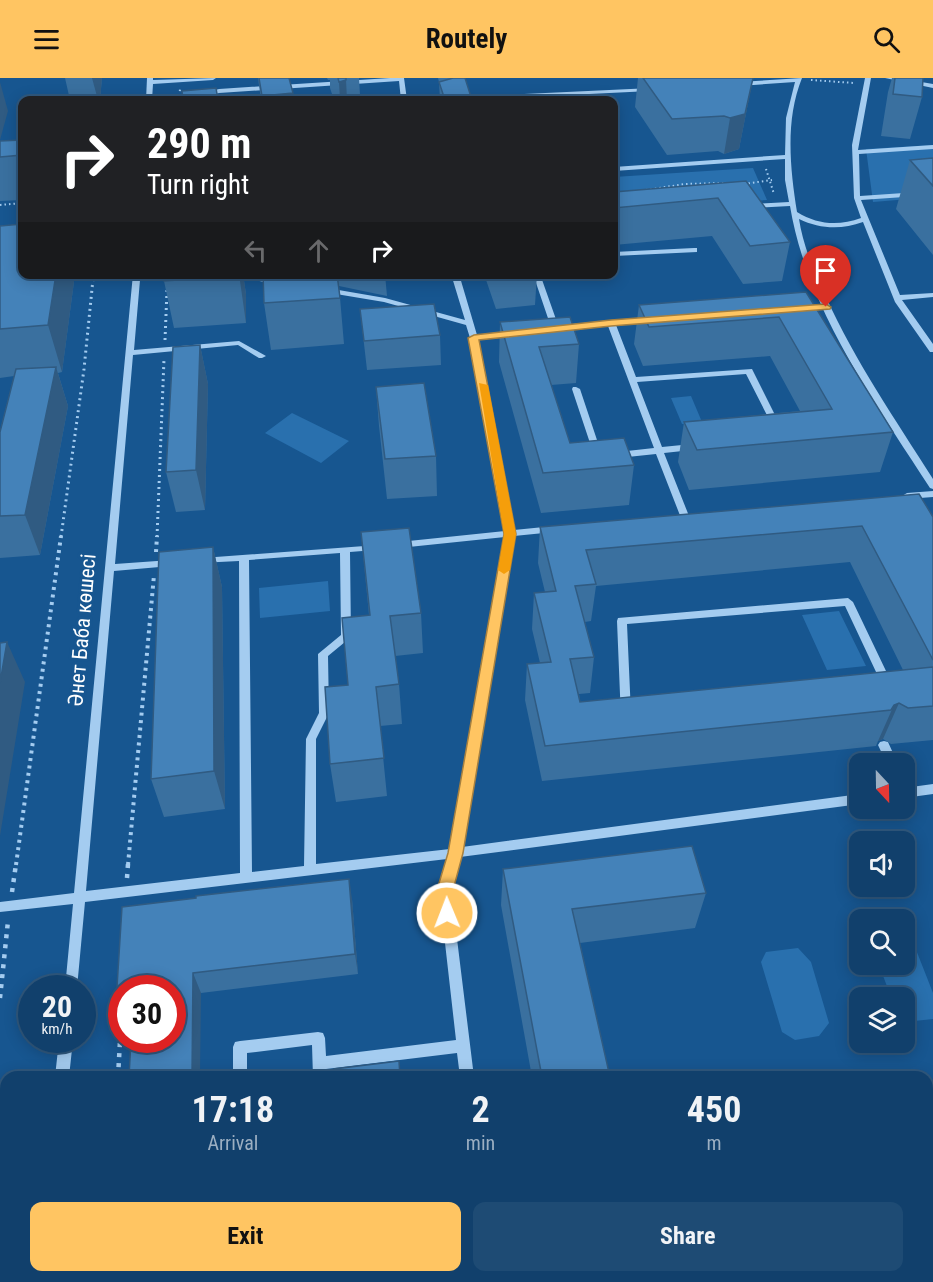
<!DOCTYPE html>
<html lang="en">
<head>
<meta charset="utf-8">
<style>
  :root { --surface:#11406c; --page:#1e4b74; --text:#f1f3f6; --muted:#9cafc2; --line:#30597f; --accent:#ffc562 }
  body { margin:0; font-family:"Roboto Condensed",sans-serif; background:var(--page); color:var(--text); height:100vh; display:flex; flex-direction:column; font-size:22px; white-space:nowrap }
  * { box-sizing:border-box; margin:0 }
  p { font-size:20px; color:var(--muted) }
  .icon { flex:none; width:33px; height:33px; fill:none; stroke:currentColor; stroke-width:2; stroke-linecap:round; stroke-linejoin:round }
  .map { position:relative; flex:1; overflow:hidden }
  .panel { position:absolute; left:0px; top:993px; width:933px; height:212px; display:flex; flex-direction:column; background:var(--surface); border-radius:18px 18px 0 0; box-shadow:0 3px 15px #0003,0 0 0 2px var(--line) }
  .panel>* { flex:none }
  .banner { position:absolute; left:18px; top:18px; width:600px; height:183px; border-radius:12px; box-shadow:0 3px 15px #0003,0 0 0 2px var(--line); background:#202124; color:#fff; overflow:hidden }
  .needle { width:39px; rotate:158deg }
  .controls { position:absolute; left:849px; top:675px; display:grid; gap:12px }
  .controls a { display:grid; place-items:center; width:66px; height:66px; border-radius:12px; background:var(--surface); box-shadow:0 3px 15px #0003,0 0 0 2px var(--line); font-size:30px }
  .speed { position:absolute; left:18px; top:897px; display:flex; gap:12px; font-size:30px; font-weight:700; text-align:center }
  .speed>* { display:grid; place-content:center; width:78px; height:78px; border-radius:50%; background:var(--surface); box-shadow:0 3px 15px #0003,0 0 0 2px var(--line); line-height:1 }
  .speed small { font-size:15px; font-weight:400 }
  .speed .limit { border:9px solid #d22; background:#fff; color:#111 }
  .pin { position:absolute; display:grid; place-items:center; width:51px; height:51px; color:#fff; margin:-62px -26px; border-radius:50% 50% 50% 0; rotate:-45deg; box-shadow:0 0 6px #0007 }
  .pin .icon { rotate:45deg }
  .me { position:absolute; width:66px; margin:-33px; rotate:359deg; stroke-linejoin:round; filter:drop-shadow(0 0 4px #0008) }
  .turn { display:flex; align-items:center; gap:21px; height:126px; padding:0 30px; font-size:27px }
  .turn .icon { width:78px; height:78px; stroke-width:2.5 }
  .turn b { display:block; font-size:42px; line-height:51px }
  .lanes { display:flex; align-items:center; height:57px; padding:0 30px; background:#0003; justify-content:center; gap:30px; direction:ltr }
  .lanes .off { opacity:.35 }
  .eta { display:flex; justify-content:space-evenly; align-items:center; height:102px; text-align:center }
  .eta b { font-size:36px; font-weight:700; line-height:42px }
  .cta { display:flex; gap:12px; margin-top:auto; padding:12px 30px }
  .cta a { flex:1; height:69px; border-radius:12px; background:var(--accent); color:#111; font-size:24px; font-weight:700; line-height:69px; text-align:center }
  .cta a+a { background:var(--page); color:var(--text) }
  header { display:flex; justify-content:space-between; align-items:center; height:78px; padding:0 30px; background:var(--accent); color:#111; font-size:27px; font-weight:700 }
  .map>svg:first-child { display:block }
  .green { fill:#2970ae }
  .lines { fill:none; stroke-linecap:round; stroke-linejoin:round }
  .path-far3 { stroke:#a4ccf0; stroke-width:2; stroke-dasharray:1.5 3; stroke-linecap:butt }
  .path-far2 { stroke:#a4ccf0; stroke-width:3; stroke-dasharray:2 4; stroke-linecap:butt }
  .path-far1 { stroke:#a4ccf0; stroke-width:4; stroke-dasharray:3 4.5; stroke-linecap:butt }
  .path { stroke:#a4ccf0; stroke-width:4.5; stroke-dasharray:4 6; stroke-linecap:butt }
  .minor { fill:#a4ccf0; fill-rule:evenodd }
  .wall { fill:#3a709f; fill-rule:evenodd }
  .shaded-wall { fill:#305b82 }
  .building { fill:#4482b9; stroke:#305b82; stroke-width:1.5 }
  .route { fill:#ffc562; stroke:#a68040; stroke-width:1.5 }
  .slow { fill:#f59e0b }
  .labels { text-anchor:middle; dominant-baseline:central; stroke-width:6; stroke-linejoin:round; paint-order:stroke }
  .street-label { font-size:21px; fill:#fff; stroke:#175690 }
</style>
</head>
<body>
<header><svg class="icon" aria-label="menu" viewBox="0 0 24 24"><path d="M4 6h16M4 12h16M4 18h16"/></svg>Routely<svg class="icon" aria-label="search" viewBox="0 0 24 24"><circle cx="10" cy="10" r="6"/><path d="M15 15l6 6"/></svg></header>
<div class="map">
<svg width="933" height="1204" viewBox="0 0 933 1204">
  <rect width="100%" height="100%" fill="#175690"/>
  <path class="green" d="M933,67V119L873,124L866,71Z
    M753,90L767,122L614,132V99Z
    M691,318L702,344L682,346L671,320Z
    M292,335L349,363L321,385L265,355Z
    M328,503L330,533L260,540L259,510Z
    M839,533L866,588L827,592L802,537Z
    M911,859L933,915V941L905,944L904,920L891,919L879,887L904,886L905,860Z
    M798,870L811,884L829,945L819,958L795,962L782,954L761,884L766,874Z"/>
  <g class="lines">
    <path class="path-far3" d="M811,2L854,5
      M179,22L180,11
      M766,91L774,116
      M744,106L772,102
      M646,112L685,106L724,105
      M0,127L22,125
      M92,202L93,196"/>
    <path class="path-far2" d="M165,262L167,212
      M61,459L84,291L93,201
      M157,459L164,281"/>
    <path class="path-far1" d="M156,474L157,458
      M16,787L61,458
      M128,787L154,497"/>
    <path class="path" d="M127,800L128,786
      M12,814L16,786
      M0,920L8,843
      M118,999L122,927
      M110,1198V1204"/>
    <path class="minor" d="M147,0H153V2L216,0L213,2L153,6L152,22H146Z
      M390,0H404L407,22H401L399,3L219,15L203,19V22H197L198,17L219,11Z
      M802,0C785,42 790,90 797,134C818,147 839,148 861,140L854,120L852,67L865,0H871L858,72L933,67V71L859,76L860,118L933,113V117L861,122L900,217L933,215V219L902,222L933,266V274H930L895,224L863,144C841,152 820,151 799,141C803,167 814,194 826,219C855,283 895,341 933,401V411L930,410C874,323 807,231 790,128L751,130L748,128L751,126L789,124L785,102V81L614,93V89L785,77L786,40L795,4L739,8L736,6L739,4Z
      M885,0H898L933,6V10Z
      M652,10V12L650,13L466,22H439L442,20Z
      M694,170H697V174L614,178V174Z
      M133,196H178L140,202L134,272L239,263L266,278L262,280H259L238,267L133,277L115,486L171,482L176,485L171,488L114,493L86,813L240,795L239,483L199,485L197,483L199,481L202,480L378,467L380,469L375,472L350,474L351,559L328,578L329,635L316,661V786L450,771L505,459L399,470L394,467L399,464L505,453L470,260L466,247L384,224L324,214L323,212L327,210L385,220L465,242L451,196H459L477,257L512,253L516,255L512,257L478,262L514,452L554,448L559,451L554,454L514,458L462,769L860,716V726L460,779L451,812L474,999H460L457,975L326,991L327,999H313L312,967L247,975V999H233V969L235,964L240,963L318,954L323,955L325,960L326,978L456,962L439,812L447,781L85,824L77,910H65L73,826L0,834V824L74,815ZM340,475L341,557L318,576L319,635L306,661L304,788L252,794L249,482Z
      M222,196H242L276,202L280,204L276,206Z
      M533,196H540L558,247L653,240V244H650L616,247L636,299L752,291L780,347L776,350L772,347L746,296L637,304L662,369L692,366L696,369L692,372L664,375L689,438L684,441L681,440L656,376L618,380L614,377L618,374L654,370L608,248L552,252Z
      M573,309H576L580,311L601,374L600,376H594L593,374L572,311Z
      M933,413V419L907,421L902,418L907,415Z
      M848,520L853,524L897,616L896,619L626,645L622,644L621,641L617,543L618,540ZM845,528L885,613L631,636L627,546Z
      M884,663L888,664L898,686H887L878,667L880,664Z
      M933,706V716L904,720V710Z
      M59,962H73L69,999H55Z
      M34,1198H50L49,1204H33Z
      M486,1198H502L503,1204H487Z"/>
  </g>
  <path class="wall" d="M65,0H102L100,22H70Z
    M258,0H289L293,22H261Z
    M327,0H359L360,17L347,18V22H334L330,10V2H328Z
    M438,0H465L472,22H440L439,4Z
    M638,0H753L739,71L724,76L718,73L667,77L635,29Z
    M892,0H923L922,19L910,61L881,58L888,14Z
    M22,62V122L0,123V63Z
    M933,80V177L896,131L910,82Z
    M746,103L790,164L782,203L743,206L712,158L614,167V114Z
    M0,148L75,196L62,294L58,295L68,328L40,477L0,480V354L14,298L0,300Z
    M165,196H243L246,216V245L174,250L164,203Z
    M263,196H385L387,218L339,208L344,266L271,272L264,225Z
    M484,196H537L535,227L496,231Z
    M806,214L893,354L880,394L689,412L678,384L684,344L800,333L770,278L643,288L634,266L639,227Z
    M360,231L440,257L441,287L367,292Z
    M500,244L579,266L576,305L551,307L570,365L634,387L629,427L541,435L499,284Z
    M200,267L208,306L205,432L176,434L166,394Z
    M376,309L436,378L437,418L387,421L379,348Z
    M933,439V662L891,666L883,661L878,663L876,668L542,703L525,622L527,586L540,585L532,551L534,515L545,514L538,485L540,449ZM850,484L903,592L580,624L579,616L590,615L594,579L585,544L591,543L596,508Z
    M361,454L421,535L423,575L395,578L399,606L402,646L380,648L387,718L336,724L330,686L369,537Z
    M213,469L222,509L225,731L164,739L151,701Z
    M503,791L706,815L695,850L580,865L610,999H532L501,827Z
    M196,820L352,821L358,896L201,915L172,910H122V918L117,909Z
    M933,1092V1184L927,1185V1093Z
    M568,1198H839L805,1204H569Z"/>
  <path class="shaded-wall" d="M92,0H102L100,22H98Z
    M753,0L739,71L724,76L730,40Z
    M346,2L347,22H340L339,4Z
    M0,4L8,33L0,62Z
    M293,15V22H263L262,18Z
    M56,196H75L62,294L48,247Z
    M239,196H243L246,216V245Z
    M200,267L208,306L205,432L196,392Z
    M56,289L68,328L40,477L25,437Z
    M213,469L222,509L225,731L214,693Z
    M7,564L25,604L0,758V605Z
    M899,625L883,661L878,663L894,627Z
    M349,801L352,821L358,896L355,876Z
    M193,895L201,915L200,999H192Z"/>
  <path class="building" d="M259,0H289L293,15L262,18Z
    M338,0H346V2L339,4Z
    M453,0H465L472,22H445L439,4Z
    M643,0H753L745,36L730,40L724,38L672,41Z
    M895,0H923L922,19L893,16Z
    M216,10L218,22H183L182,13Z
    M22,62V77L0,79V63Z
    M933,80V108L910,82Z
    M746,103L790,164L750,168L718,120L614,130V114Z
    M22,146V196H56L48,247L0,251V148Z
    M165,196H239V198L164,203Z
    M263,196H337L340,220L264,225Z
    M806,214L893,354L697,372L684,344L832,331L779,239L649,249L639,227Z
    M434,226L440,257L364,263L360,231Z
    M570,239L579,266L539,269L570,365L624,360L634,387L543,395L500,244Z
    M200,267L196,392L166,394L173,269Z
    M56,289L25,437L0,438V354L16,291Z
    M424,305L436,378L385,381L376,309Z
    M919,416L933,439V582L862,448L586,472L596,506L575,508L594,579L570,581L580,624L933,589V628L908,630L899,625L894,627L891,632L545,668L527,586L551,584L534,515L556,513L540,449Z
    M409,450L421,535L390,538L399,606L376,609L384,680L330,686L325,609L348,607L342,540L370,537L361,454Z
    M213,469L214,693L151,701L159,474Z
    M7,564L0,605V565Z
    M692,768L706,815L572,831L610,999H542L503,791Z
    M349,801L355,876L193,895L192,999H129L131,962H172V910H133V907L117,909L122,829L196,820V818Z
    M399,983L400,999H335L334,991Z
    M933,1092V1163L927,1164V1093Z
    M246,1198H420L421,1204H194Z
    M579,1198H709L674,1204H580Z"/>
  <path class="route" d="M826,226L831,229L830,231L611,248L479,262L516,456L463,775L453,812L455,835L453,840L447,842L442,840L437,812L448,775L504,456L468,260L474,257L611,242Z"/>
  <path class="slow" d="M479,305L488,307L516,456L510,492L504,496L498,492L504,456Z"/>
  <g class="labels">
    <g class="street-label">
      <text transform="translate(82 552) rotate(-85)">Әнет Баба көшесі</text>
    </g>
  </g>
</svg>
<div class="controls">
<a><svg class="needle" viewBox="-14 -14 28 28"><path d="M0-13l5 13h-10z" fill="#e53935"/><path d="M0 13l5-13h-10z" fill="#9cafc2"/></svg></a>
<a><svg class="icon" aria-label="sound" viewBox="0 0 24 24"><path d="M4 9h4l5-4v14l-5-4H4zM17 9q2 3 0 6"/></svg></a>
<a><svg class="icon" aria-label="search" viewBox="0 0 24 24"><circle cx="10" cy="10" r="6"/><path d="M15 15l6 6"/></svg></a>
<a><svg class="icon" aria-label="layers" viewBox="0 0 24 24"><path d="M12 4l9 5-9 5-9-5zM3 14l9 5 9-5"/></svg></a>
</div>
<div class="speed"><div>20<small>km/h</small></div><div class="limit">30</div></div>
<div class="pin" style="left:826px;top:229px;background:#d93025"><svg class="icon" aria-label="arrive" viewBox="0 0 24 24"><path d="M6 21V4h12l-3 4 3 4H6"/></svg></div>
<svg class="me" style="left:447px;top:835px" viewBox="-20 -20 40 40"><circle r="17" fill="#ffc562" stroke="#fff" stroke-width="3"/><path d="M0-11L8 9 0 5-8 9z" fill="#fff"/></svg>
<div class="banner">
<div class="turn"><svg class="icon" aria-label="right" viewBox="0 0 24 24"><path d="M7 20v-9h11M14 6l5 5-5 5"/></svg><div><b>290 m</b>Turn right</div></div>
<div class="lanes"><svg class="icon off" aria-label="left" viewBox="0 0 24 24"><path d="M17 20v-9H6M10 6l-5 5 5 5"/></svg><svg class="icon off" aria-label="ahead" viewBox="0 0 24 24"><path d="M12 20V5M6 11l6-6 6 6"/></svg><svg class="icon" aria-label="right" viewBox="0 0 24 24"><path d="M7 20v-9h11M14 6l5 5-5 5"/></svg></div>
</div>
<section class="panel">
<div class="eta">
<div><b>17:18</b><p>Arrival</p></div>
<div><b>2</b><p>min</p></div>
<div><b>450</b><p>m</p></div>
</div>
<div class="cta"><a>Exit</a><a>Share</a></div>
</section>
</div>
</body>
</html>
